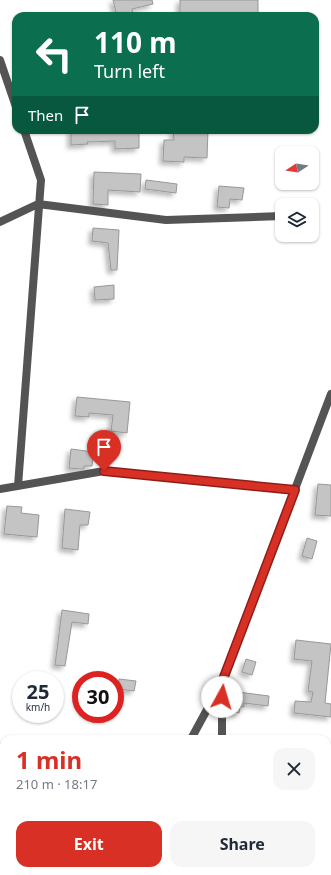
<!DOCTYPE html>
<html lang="en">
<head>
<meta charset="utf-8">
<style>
  :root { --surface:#fff; --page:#f6f6f7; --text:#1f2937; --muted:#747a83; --accent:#d93025 }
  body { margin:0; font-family:"Noto Sans",sans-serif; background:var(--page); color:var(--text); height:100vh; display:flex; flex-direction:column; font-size:15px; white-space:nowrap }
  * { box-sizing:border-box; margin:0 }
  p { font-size:13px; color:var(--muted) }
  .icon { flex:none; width:22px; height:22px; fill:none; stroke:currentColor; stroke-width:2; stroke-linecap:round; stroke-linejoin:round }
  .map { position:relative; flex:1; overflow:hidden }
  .side { position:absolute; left:0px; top:735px; width:331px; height:140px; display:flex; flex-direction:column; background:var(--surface); border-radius:12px 12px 0 0; box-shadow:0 1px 3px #0004 }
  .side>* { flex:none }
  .guide { position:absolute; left:12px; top:12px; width:307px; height:122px; border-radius:12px; box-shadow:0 1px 3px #0004; background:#0b6e4f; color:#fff; overflow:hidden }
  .needle { width:26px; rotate:258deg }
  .fabs { position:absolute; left:275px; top:146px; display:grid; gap:8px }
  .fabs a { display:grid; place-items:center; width:44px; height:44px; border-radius:8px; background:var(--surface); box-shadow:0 1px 3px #0004; font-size:20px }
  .speed { position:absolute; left:12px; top:671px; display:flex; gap:8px; font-size:20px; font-weight:700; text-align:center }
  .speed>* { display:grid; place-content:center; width:52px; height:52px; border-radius:50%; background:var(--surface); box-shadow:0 1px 3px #0004; line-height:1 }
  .speed small { font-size:10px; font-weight:400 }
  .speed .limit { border:6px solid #d22; background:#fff; color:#111 }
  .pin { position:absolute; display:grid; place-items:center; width:34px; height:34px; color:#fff; margin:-41px -17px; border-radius:50% 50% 50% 0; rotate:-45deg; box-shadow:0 0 4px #0007 }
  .pin .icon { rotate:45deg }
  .me { position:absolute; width:44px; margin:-22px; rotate:6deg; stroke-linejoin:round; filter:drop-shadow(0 0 3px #0008) }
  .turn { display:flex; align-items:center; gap:14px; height:84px; padding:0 16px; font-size:18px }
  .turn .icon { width:52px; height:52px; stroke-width:2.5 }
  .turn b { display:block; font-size:28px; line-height:34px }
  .then { display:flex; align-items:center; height:38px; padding:0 16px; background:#0003; gap:8px; font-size:15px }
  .round { display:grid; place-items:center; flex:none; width:42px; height:42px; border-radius:12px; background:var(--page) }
  .summary { display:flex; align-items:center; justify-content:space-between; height:68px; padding:0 16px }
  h1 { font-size:24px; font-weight:700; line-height:30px; color:var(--accent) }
  .button { display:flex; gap:8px; margin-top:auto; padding:8px 16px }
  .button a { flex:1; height:46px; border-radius:12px; background:var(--accent); color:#fff; font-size:16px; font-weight:700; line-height:46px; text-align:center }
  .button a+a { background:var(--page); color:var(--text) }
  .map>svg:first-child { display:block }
  .building { fill:#c4c4c4; stroke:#989898; filter:url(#shadow) }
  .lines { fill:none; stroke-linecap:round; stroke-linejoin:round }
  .minor { stroke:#545454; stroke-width:8 }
  .route-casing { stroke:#8d1f18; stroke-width:10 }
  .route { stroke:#d93025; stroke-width:7 }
</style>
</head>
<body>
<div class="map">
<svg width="331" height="875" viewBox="0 0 331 875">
  <defs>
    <filter id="shadow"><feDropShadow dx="-3.5" dy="3.5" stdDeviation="2" flood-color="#0004"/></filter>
  </defs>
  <rect width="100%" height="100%" fill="#fff"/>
  <path class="building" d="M113,0H152L153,4L132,9L133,16H117Z
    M180,0H258V13H250V16H180Z
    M71,130H139V148L115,149V141L87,142L88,144L71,145Z
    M173,130H208L207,158L184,157V162L163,161L164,140H174Z
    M94,172L141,174L140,192L108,190V205L93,204Z
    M146,180L177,184L176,193L145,189Z
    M219,186L244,188L242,200L230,199L229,208L217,207Z
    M93,228L119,230L117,270H111L108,243L92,241Z
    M114,285V299L95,300L94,287Z
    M77,397L130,402L127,433L111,431L113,415L89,413V417L75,416Z
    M71,449L94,452L92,466H84V469H81L69,468Z
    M318,484L331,485V516L315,515Z
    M7,506L22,507L21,513L39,515L37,537L4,534Z
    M65,509L90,512L88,525H80L78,550L62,548Z
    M307,538L317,541L312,559L302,556Z
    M62,610L89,614L88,624L72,622L65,666L55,665Z
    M296,640L331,644L325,703L331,704V717L294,713L295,701L311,702L313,692L308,691L312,661L294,659Z
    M246,659L256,662L252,675L242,672Z
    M119,679L136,681L134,691L118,689Z
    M230,691L269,696L268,706L244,703V707L240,706L239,713L228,711Z"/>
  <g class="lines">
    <path class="minor" d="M0,60L16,107
      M0,222L38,204L166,220L282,216
      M18,486L41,180L24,130
      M0,489L104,471L295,490
      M222,683V739
      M191,739L222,682L331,394
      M117,875L119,871
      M260,875L261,871"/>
  </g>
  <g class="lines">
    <defs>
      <path id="route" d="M104,471L295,490L222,682V697"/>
    </defs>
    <use href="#route" class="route-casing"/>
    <use href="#route" class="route"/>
  </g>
</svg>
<div class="fabs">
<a><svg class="needle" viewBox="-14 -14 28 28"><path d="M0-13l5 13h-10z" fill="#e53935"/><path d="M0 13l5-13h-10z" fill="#747a83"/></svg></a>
<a><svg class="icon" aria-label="layers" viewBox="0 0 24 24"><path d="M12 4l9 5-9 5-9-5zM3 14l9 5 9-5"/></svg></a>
</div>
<div class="speed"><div>25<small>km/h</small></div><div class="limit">30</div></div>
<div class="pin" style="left:104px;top:471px;background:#d93025"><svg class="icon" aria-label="arrive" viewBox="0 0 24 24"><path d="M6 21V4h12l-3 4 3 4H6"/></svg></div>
<svg class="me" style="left:222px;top:697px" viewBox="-20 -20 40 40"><circle r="19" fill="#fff"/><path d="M0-13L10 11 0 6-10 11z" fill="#d93025"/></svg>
<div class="guide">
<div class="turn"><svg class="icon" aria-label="left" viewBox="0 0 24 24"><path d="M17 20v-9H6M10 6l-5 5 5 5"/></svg><div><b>110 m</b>Turn left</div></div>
<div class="then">Then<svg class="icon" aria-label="arrive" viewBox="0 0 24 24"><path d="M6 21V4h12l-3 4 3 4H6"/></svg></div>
</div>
<section class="side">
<div class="summary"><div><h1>1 min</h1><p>210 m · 18:17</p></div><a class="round"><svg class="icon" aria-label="close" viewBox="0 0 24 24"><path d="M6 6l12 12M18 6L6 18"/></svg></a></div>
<div class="button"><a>Exit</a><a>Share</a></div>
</section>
</div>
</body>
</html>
